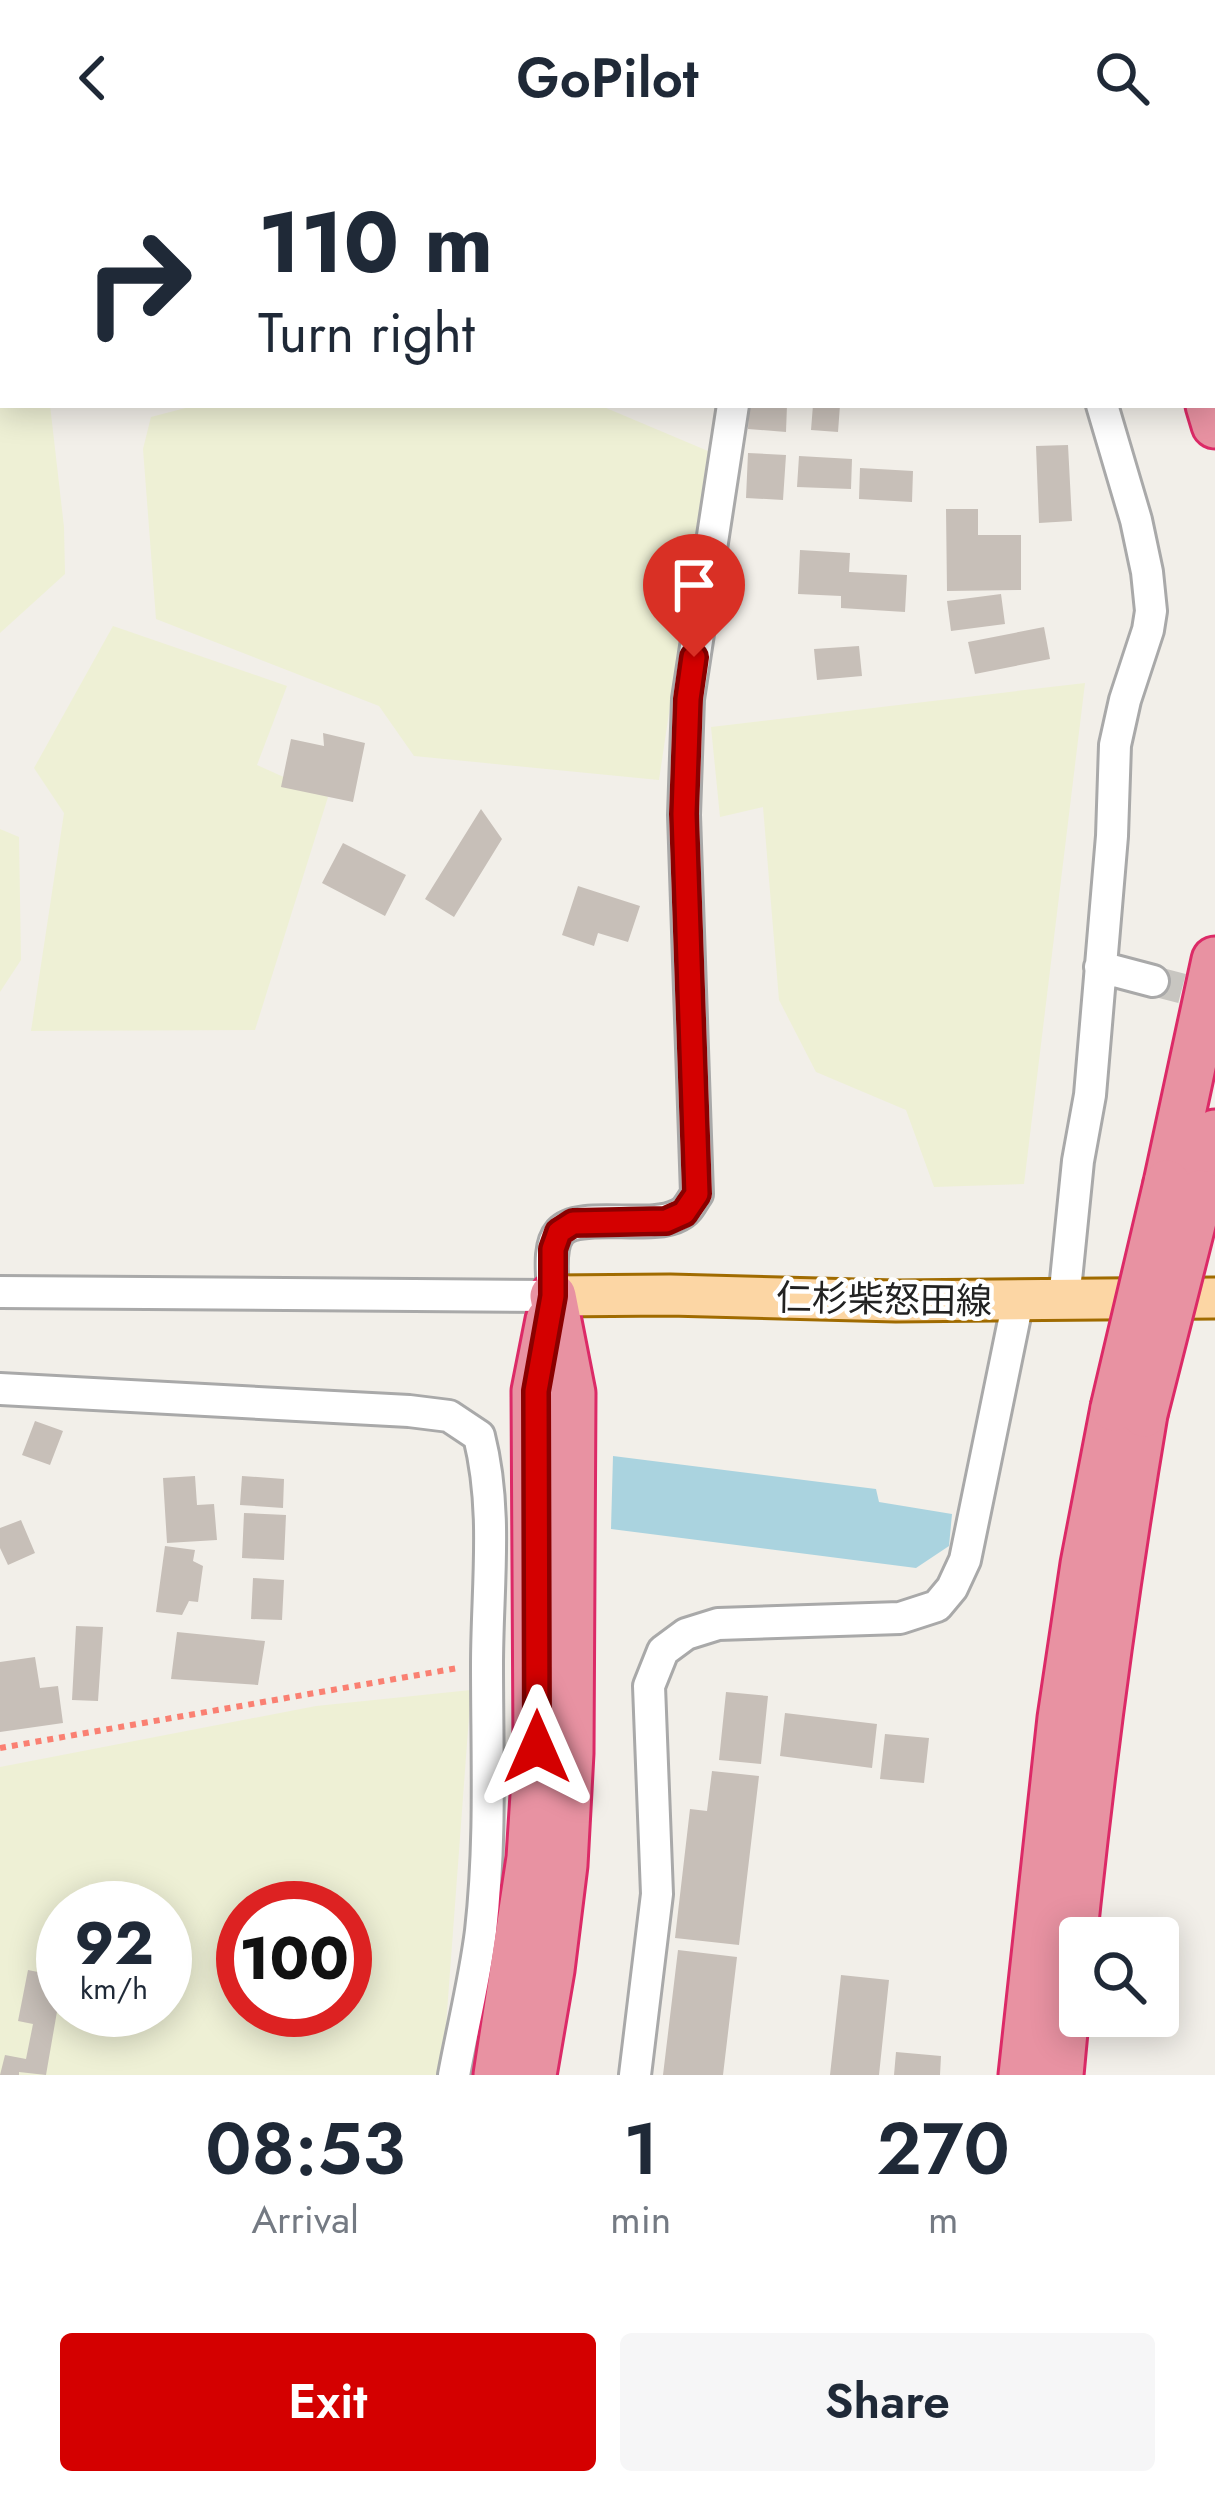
<!DOCTYPE html>
<html lang="en">
<head>
<meta charset="utf-8">
<style>
  :root { --surface:#fff; --page:#f6f6f7; --text:#1f2937; --muted:#747a83; --accent:#d40000 }
  body { margin:0; font-family:Jost,"Noto Sans JP",sans-serif; background:var(--page); color:var(--text); height:100vh; display:flex; flex-direction:column; font-size:45px; white-space:nowrap }
  * { box-sizing:border-box; margin:0 }
  p { font-size:39px; color:var(--muted) }
  .icon { flex:none; width:66px; height:66px; fill:none; stroke:currentColor; stroke-width:2; stroke-linecap:round; stroke-linejoin:round }
  .map { position:relative; height:1919px; overflow:hidden }
  .details { display:flex; flex-direction:column; background:var(--surface); flex:1 }
  .details>* { flex:none }
  .guide { position:absolute; left:0px; top:0px; width:1215px; height:252px; box-shadow:0 6px 30px #0003; background:#fff; color:var(--text); overflow:hidden }
  .tools { position:absolute; left:1059px; top:1761px; display:grid; gap:24px }
  .tools a { display:grid; place-items:center; width:120px; height:120px; border-radius:12px; background:var(--surface); box-shadow:0 6px 30px #0003; font-size:60px }
  .speed { position:absolute; left:36px; top:1725px; display:flex; gap:24px; font-size:60px; font-weight:700; text-align:center }
  .speed>* { display:grid; place-content:center; width:156px; height:156px; border-radius:50%; background:var(--surface); box-shadow:0 6px 30px #0003; line-height:1 }
  .speed small { font-size:30px; font-weight:400 }
  .speed .limit { border:18px solid #d22; background:#fff; color:#111 }
  .pin { position:absolute; display:grid; place-items:center; width:102px; height:102px; color:#fff; margin:-123px -51px; border-radius:50% 50% 50% 0; rotate:-45deg; box-shadow:0 0 12px #0007 }
  .pin .icon { rotate:45deg }
  .me { position:absolute; width:132px; margin:-66px; rotate:0deg; stroke-linejoin:round; filter:drop-shadow(0 0 9px #0008) }
  .turn { display:flex; align-items:center; gap:42px; height:252px; padding:0 60px; font-size:54px }
  .turn .icon { width:156px; height:156px; stroke-width:2.5 }
  .turn b { display:block; font-size:84px; line-height:102px }
  .eta { display:flex; justify-content:space-evenly; align-items:center; height:204px; text-align:center }
  .eta b { font-size:72px; font-weight:600; line-height:84px }
  .primary-button { display:flex; gap:24px; margin-top:auto; padding:24px 60px }
  .primary-button a { flex:1; height:138px; border-radius:12px; background:var(--accent); color:#fff; font-size:48px; font-weight:600; line-height:138px; text-align:center }
  .primary-button a+a { background:var(--page); color:var(--text) }
  header { display:flex; justify-content:space-between; align-items:center; height:156px; padding:0 60px; background:var(--surface); font-size:54px; font-weight:600 }
  .map>svg:first-child { display:block }
  .farmland { fill:#eef0d5; fill-rule:evenodd }
  .water { fill:#aad3df }
  .building { fill:#c7bfb8 }
  .lines { fill:none; stroke-linecap:round; stroke-linejoin:round }
  .minor-tunnel { stroke:#c8c6c1; stroke-width:30; stroke-dasharray:30 15; stroke-linecap:butt }
  .minor-casing { stroke:#a9a9a9; stroke-width:36 }
  .major-casing { stroke:#a06b00; stroke-width:45 }
  .highway-casing { stroke:#dc2a67; stroke-width:51 }
  .path { stroke:#fa8072; stroke-width:6; stroke-dasharray:6 6; stroke-linecap:butt }
  .minor { stroke:#fff; stroke-width:30 }
  .major { stroke:#fcd6a4; stroke-width:39 }
  .highway { stroke:#e892a2; stroke-width:45 }
  .highway-bridge-casing { stroke:#dc2a67; stroke-width:51; stroke-linecap:butt }
  .highway-bridge { stroke:#e892a2; stroke-width:45 }
  .route-casing { stroke:#8a0000; stroke-width:30 }
  .route { stroke:#d40000; stroke-width:21 }
  .labels { text-anchor:middle; dominant-baseline:central; stroke-width:9; stroke-linejoin:round; paint-order:stroke }
  .street-label { font-size:36px; fill:#222; stroke:#fff }
</style>
</head>
<body>
<header><svg class="icon" aria-label="back" viewBox="0 0 24 24"><path d="M15 5l-7 7 7 7"/></svg>GoPilot<svg class="icon" aria-label="search" viewBox="0 0 24 24"><circle cx="10" cy="10" r="6"/><path d="M15 15l6 6"/></svg></header>
<div class="map">
<svg width="1215" height="1919" viewBox="0 0 1215 1919">
  <rect width="100%" height="100%" fill="#f2efe9"/>
  <path class="farmland" d="M0,132H3V249H50L64,371L65,418L0,477Z
    M197,249H599L708,295L659,624L414,600L379,550L156,463L143,293L151,261Z
    M113,470L287,530L257,609L328,641L255,874L31,875L64,657L34,612Z
    M1085,527L1024,1028L934,1031L906,954L816,916L779,844L763,651L720,661L711,571Z
    M0,673L19,681L21,804L0,836Z
    M471,1534L445,1883L437,1919H0V1611L316,1550ZM63,1752H165V1854H63ZM243,1752H345V1854H243Z"/>
  <path class="water" d="M613,1300L876,1333L879,1346L952,1358L949,1390L916,1412L611,1373Z"/>
  <path class="building" d="M749,249H787L786,276L748,273Z
    M813,249H840L838,276L811,274Z
    M1068,289L1072,365L1039,367L1036,290Z
    M748,297L786,299L783,344L746,342Z
    M799,300L852,303L851,333L797,331Z
    M860,312L913,315L912,346L859,343Z
    M946,353H978V379H1021V434L947,435Z
    M800,394L850,397L849,416L907,419L905,456L841,452V440L798,438Z
    M1001,438L1005,468L951,475L947,445Z
    M1044,471L1050,503L975,518L968,486Z
    M859,490L862,520L817,524L814,493Z
    M323,577L365,587L353,646L281,631L291,583L324,590Z
    M481,653L502,683L454,761L425,743Z
    M343,687L406,719L385,760L322,727Z
    M578,730L640,750L628,786L598,777L594,790L562,779Z
    M35,1265L63,1275L50,1309L22,1299Z
    M195,1320L197,1349L214,1348L217,1384L167,1387L163,1322Z
    M242,1320L284,1323L283,1352L240,1349Z
    M244,1357L286,1359L284,1404L242,1402Z
    M21,1364L35,1397L8,1409L0,1392V1372Z
    M165,1390L195,1394L193,1405L203,1410L198,1446L189,1445L182,1459L156,1456Z
    M253,1422L284,1424L282,1464L251,1463Z
    M76,1470L103,1471L98,1545L72,1544Z
    M177,1476L265,1485L258,1529L171,1523Z
    M35,1501L40,1532L58,1530L63,1567L0,1576V1506Z
    M726,1536L768,1540L761,1608L719,1604Z
    M785,1557L877,1568L872,1612L780,1600Z
    M885,1578L929,1582L924,1627L880,1623Z
    M712,1615L759,1620L739,1789L675,1782L690,1653L707,1655Z
    M678,1794L737,1801L723,1919H663Z
    M28,1814L63,1821L46,1919L19,1916V1919H0L5,1899L26,1903L33,1868L18,1865Z
    M841,1819L889,1824L879,1919H830Z
    M896,1896L941,1900L940,1919H894Z"/>
  <g class="lines">
    <path class="minor-tunnel" d="M1153,825L1215,841"/>
    <defs>
      <path id="minor" d="M741,0V3
        M968,0L970,3
        M1212,88L1215,87
        M1100,811L1153,825
        M0,1136L553,1140C553,1122 547,1091 560,1076C579,1054 651,1075 679,1059C688,1055 691,1046 697,1038L684,659L688,543L733,249
        M1064,1144L1078,1005L1090,939L1112,680L1115,589L1125,544L1148,474L1151,455L1147,416L1136,364L1102,249
        M0,1233L409,1255L449,1260L479,1280C498,1355 487,1432 487,1509C487,1598 491,1686 481,1775C475,1823 463,1871 454,1919
        M635,1919L657,1738L649,1530L663,1495L686,1478L718,1468L900,1462L937,1450L952,1432L965,1404L1018,1145"/>
      <path id="major" d="M553,1140L670,1139L896,1145L1215,1142"/>
      <path id="highway" d="M1094,0L1096,3
        M1209,249L1215,269
        M1167,1027L1215,804
        M1200,1037L1215,977
        M497,1919L530,1702L537,1591L535,1235L549,1164
        M533,1919L551,1814L564,1709L570,1597L572,1237L553,1140
        M1022,1919L1061,1562L1084,1408L1114,1252
        M1060,1919C1080,1697 1107,1478 1144,1258"/>
    </defs>
    <use href="#minor" class="minor-casing"/>
    <use href="#major" class="major-casing"/>
    <use href="#highway" class="highway-casing"/>
    <path class="path" d="M0,1592L458,1512"/>
    <use href="#minor" class="minor"/>
    <use href="#major" class="major"/>
    <use href="#highway" class="highway"/>
    <defs>
      <path id="highway-bridge" d="M1114,1252L1167,1027
        M1144,1258L1200,1037"/>
    </defs>
    <use href="#highway-bridge" class="highway-bridge-casing"/>
    <use href="#highway-bridge" class="highway-bridge"/>
  </g>
  <g class="lines">
    <defs>
      <path id="route" d="M537,1591L536,1235L553,1140V1093L559,1076L573,1067L666,1065L684,1057L697,1038L684,658L688,543L694,501"/>
    </defs>
    <use href="#route" class="route-casing"/>
    <use href="#route" class="route"/>
  </g>
  <g class="labels">
    <g class="street-label">
      <text transform="translate(884 1143) rotate(1)">仁杉柴怒田線</text>
    </g>
  </g>
</svg>
<div class="tools">
<a><svg class="icon" aria-label="search" viewBox="0 0 24 24"><circle cx="10" cy="10" r="6"/><path d="M15 15l6 6"/></svg></a>
</div>
<div class="speed"><div>92<small>km/h</small></div><div class="limit">100</div></div>
<div class="pin" style="left:694px;top:501px;background:#d93025"><svg class="icon" aria-label="arrive" viewBox="0 0 24 24"><path d="M6 21V4h12l-3 4 3 4H6"/></svg></div>
<svg class="me" style="left:537px;top:1591px" viewBox="-20 -20 40 40"><path d="M0-17L14 15 0 8-14 15z" fill="#d40000" stroke="#fff" stroke-width="4"/></svg>
<div class="guide">
<div class="turn"><svg class="icon" aria-label="right" viewBox="0 0 24 24"><path d="M7 20v-9h11M14 6l5 5-5 5"/></svg><div><b>110 m</b>Turn right</div></div>
</div>
</div>
<section class="details">
<div class="eta">
<div><b>08:53</b><p>Arrival</p></div>
<div><b>1</b><p>min</p></div>
<div><b>270</b><p>m</p></div>
</div>
<div class="primary-button"><a>Exit</a><a>Share</a></div>
</section>
</body>
</html>
